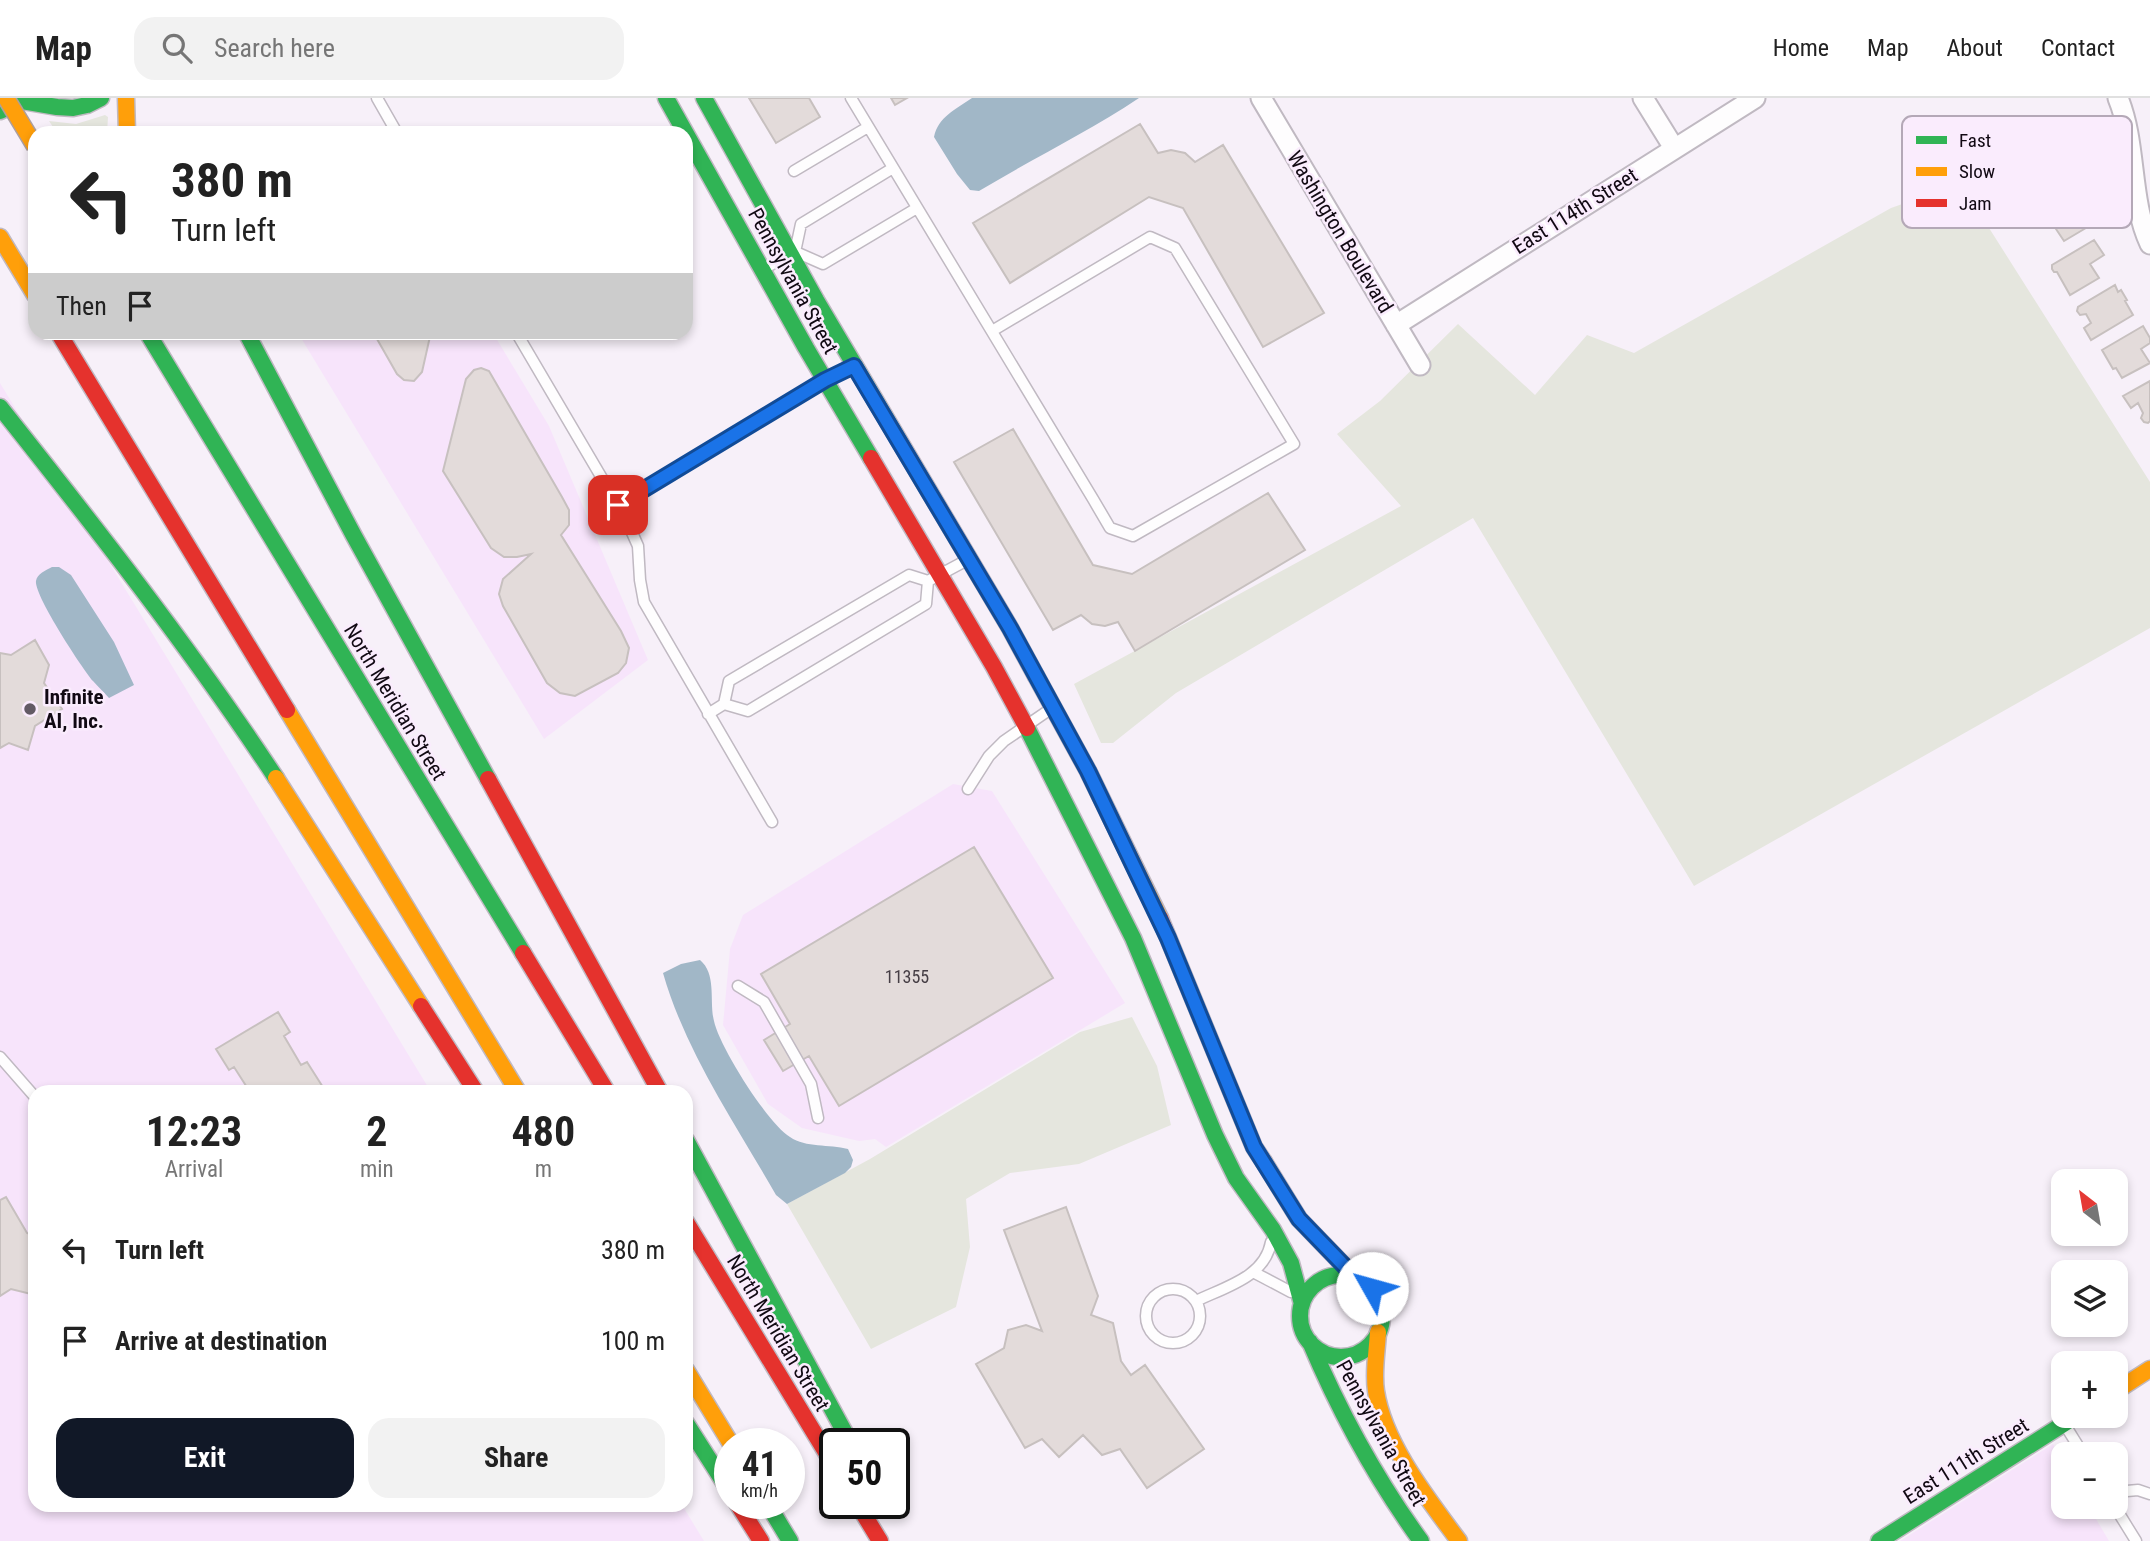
<!DOCTYPE html>
<html lang="en">
<head>
<meta charset="utf-8">
<style>
  :root { --surface:#fff; --page:#f2f2f2; --text:#222; --muted:#767676; --line:#e0e0e0; --accent:#111827 }
  body { margin:0; font-family:"Roboto Condensed",sans-serif; background:var(--page); color:var(--text); height:100vh; display:flex; flex-direction:column; font-size:26px; white-space:nowrap }
  * { box-sizing:border-box; margin:0 }
  p { font-size:23px; color:var(--muted) }
  .icon { flex:none; width:38px; height:38px; fill:none; stroke:currentColor; stroke-width:2; stroke-linecap:round; stroke-linejoin:round }
  .map { position:relative; flex:1; overflow:hidden }
  .side { position:absolute; left:28px; top:987px; width:665px; height:427px; display:flex; flex-direction:column; background:var(--surface); border-radius:21px; box-shadow:0 4px 10px #0003 }
  .side>* { flex:none }
  .guide { position:absolute; left:28px; top:28px; width:665px; height:214px; border-radius:21px; box-shadow:0 4px 10px #0003; background:#fff; color:var(--text); overflow:hidden }
  .needle { width:46px; rotate:329deg }
  .tools { position:absolute; left:2051px; top:1071px; display:grid; gap:14px }
  .tools a { display:grid; place-items:center; width:77px; height:77px; border-radius:14px; background:var(--surface); box-shadow:0 4px 10px #0003; font-size:35px }
  .speed { position:absolute; left:714px; top:1330px; display:flex; gap:14px; font-size:35px; font-weight:700; text-align:center }
  .speed>* { display:grid; place-content:center; width:91px; height:91px; border-radius:50%; background:var(--surface); box-shadow:0 4px 10px #0003; line-height:1 }
  .speed small { font-size:18px; font-weight:400 }
  .speed .limit { border:4px solid #111; border-radius:10px; background:#fff; color:#111 }
  .pin { position:absolute; display:grid; place-items:center; width:60px; height:60px; color:#fff; margin:-30px; border-radius:14px; box-shadow:0 4px 10px #0006 }
  .me { position:absolute; width:77px; margin:-38px; rotate:308deg; stroke-linejoin:round; filter:drop-shadow(0 0 5px #0008) }
  .turn { display:flex; align-items:center; gap:24px; height:147px; padding:0 28px; font-size:32px }
  .turn .icon { width:91px; height:91px; stroke-width:2.5 }
  .turn b { display:block; font-size:49px; line-height:60px }
  .then { display:flex; align-items:center; height:66px; padding:0 28px; background:#0003; gap:14px; font-size:26px }
  .eta { display:flex; justify-content:space-evenly; align-items:center; height:119px; text-align:center }
  .eta b { font-size:42px; font-weight:700; line-height:49px }
  .button { display:flex; gap:14px; margin-top:auto; padding:14px 28px }
  .button a { flex:1; height:80px; border-radius:21px; background:var(--accent); color:#fff; font-size:28px; font-weight:700; line-height:80px; text-align:center }
  .button a+a { background:var(--page); color:var(--text) }
  ul { padding:0; list-style:none }
  li { display:flex; align-items:center; gap:21px; height:91px; padding:0 28px }
  li div { flex:1 }
  li b { display:block; font-size:26px }
  li em { font-style:normal }
  header { display:flex; align-items:center; gap:42px; box-sizing:border-box; height:98px; padding:0 35px; background:var(--surface); border-bottom:2px solid var(--line) }
  header strong { font-size:33px }
  nav { display:flex; gap:38px; margin-inline-start:auto; font-size:24px }
  .search { width:490px; height:63px; background:var(--page); display:flex; align-items:center; gap:18px; box-sizing:border-box; padding:0 24px; border-radius:21px; color:var(--muted); font-size:26px }
  .map>svg:first-child { display:block }
  .built { fill:#f7e4fb }
  .green { fill:#e5e6de }
  .water { fill:#a1b7c7 }
  .building { fill:#e3dbda; stroke:#c7c0bf; stroke-width:2 }
  .lines { fill:none; stroke-linecap:round; stroke-linejoin:round }
  .lane-casing { stroke:#c0b9c2; stroke-width:13 }
  .street-casing { stroke:#c0b9c2; stroke-width:23 }
  .fast-casing { stroke:#c0b9c2; stroke-width:19 }
  .slow-casing { stroke:#c0b9c2; stroke-width:19 }
  .jam-casing { stroke:#c0b9c2; stroke-width:19 }
  .lane { stroke:#fefdfe; stroke-width:10 }
  .street { stroke:#fefdfe; stroke-width:19 }
  .fast { stroke:#30b455; stroke-width:16 }
  .slow { stroke:#ff9f0a; stroke-width:16 }
  .jam { stroke:#e5322d; stroke-width:16 }
  .slow-bridge-casing { stroke:#ad9e9d; stroke-width:19; stroke-linecap:butt }
  .slow-bridge { stroke:#ff9f0a; stroke-width:16 }
  .route-casing { stroke:#114b97; stroke-width:18 }
  .route { stroke:#1a73e8; stroke-width:12 }
  .poi-dot { fill:#625a64; stroke:#faecfd; stroke-width:2.5 }
  .labels { text-anchor:middle; dominant-baseline:central; stroke-width:5; stroke-linejoin:round; paint-order:stroke }
  .number-label { font-size:18px; fill:#463e45 }
  .street-label { font-size:21px; fill:#110913; stroke:#faecfd }
  .poi-label { font-size:21px; font-weight:bold; fill:#110913; stroke:#faecfd; text-anchor:start }
  .key { fill:#faecfd; stroke:#b4a8b7; stroke-width:2 }
  .key-label { font-size:19px; fill:#110913 }
</style>
</head>
<body>
<header>
<strong>Map</strong>
<div class="search"><svg class="icon" aria-label="search" viewBox="0 0 24 24"><circle cx="10" cy="10" r="6"/><path d="M15 15l6 6"/></svg>Search here</div>
<nav><a>Home</a><a>Map</a><a>About</a><a>Contact</a></nav>
</header>
<div class="map">
<svg width="2150" height="1443" viewBox="0 0 2150 1443">
  <rect width="100%" height="100%" fill="#f7f0f9"/>
  <path class="built" d="M298,235H493L549,328L648,562L544,641Z
    M0,285L431,994H35V1407H682L704,1443H0Z
    M953,686L992,693L1125,905L886,1049L875,1041L859,1043L802,1030L768,1006L723,927L730,851L743,817Z
    M2053,1346L2063,1363V1409H2089L2109,1443H1900Z"/>
  <path class="green" d="M105,17L108,19L107,35H57L49,23L76,26Z
    M1958,81L2150,384V530L1694,788L1473,420L1176,595L1113,645H1101L1074,586L1401,408L1337,336L1380,303L1458,226L1535,297L1587,237L1634,255L1891,110L1942,92Z
    M1132,919L1157,968L1171,1027L1079,1066L1010,1075L966,1101L970,1149L956,1209L871,1251L787,1106L870,1061L1080,934Z"/>
  <path class="water" d="M972,0H1139C1088,34 1032,61 979,93L970,92L957,76L934,39C938,19 956,11 972,0Z
    M52,469H59L71,477L114,544L134,587L109,600C104,594 98,589 93,583C82,570 34,497 36,483C37,476 46,472 52,469Z
    M700,862C717,876 709,904 714,923C719,948 768,1026 790,1039C806,1050 829,1046 848,1051L853,1062L851,1069L845,1075L787,1106L776,1097C735,1025 686,955 663,875L681,866Z"/>
  <path class="building" d="M749,0H809L820,19L776,45Z
    M891,0H907L895,7Z
    M1140,26L1158,55L1171,52L1185,55L1195,64L1223,47L1324,215L1263,249L1183,110L1149,99L1010,185L973,125Z
    M2082,91L2091,106L2087,109L2090,114L2085,117L2091,127L2064,143L2052,125L2048,127L2042,116Z
    M2094,142L2104,157L2090,166L2099,180L2070,197L2057,174H2054L2052,171V167Z
    M2115,187L2118,194L2121,192L2127,202L2125,203L2133,217L2091,242L2084,230L2091,225L2086,216L2080,217L2077,213L2078,209Z
    M2143,228L2150,240V245L2141,251L2150,265L2122,280L2116,270L2113,271L2102,252Z
    M373,234H431L422,274L414,283L404,282L397,276Z
    M481,270L489,273L562,399L569,412V427L561,437L621,533L629,550L626,565L618,575L575,598L560,595L547,585L503,508L499,496L503,481L531,456L517,459H504L491,450L443,373L466,281L474,272Z
    M2150,283V323L2148,325L2144,324L2141,320L2143,315L2138,305L2131,310L2123,298Z
    M1013,331L1093,467L1132,476L1268,395L1305,452L1135,553L1118,524L1105,528L1092,526L1081,517L1053,532L954,364Z
    M35,542L49,567L44,585L62,611L35,628L28,652L9,645L0,650V555L11,557Z
    M974,749L1053,880L839,1008L809,958L783,973L764,942L790,926L761,876Z
    M278,914L290,934L284,938L301,967L307,964L326,994H250L234,969L229,972L216,951Z
    M6,1099L27,1135L35,1138V1197L11,1191L0,1198V1102Z
    M1066,1109L1098,1198L1091,1217L1113,1225L1121,1263L1131,1277L1145,1267L1204,1351L1147,1390L1120,1351L1102,1357L1083,1337L1059,1359L1042,1341L1025,1350L976,1266L1004,1250L1008,1232L1026,1227L1042,1233L1004,1132Z"/>
  <g class="lines">
    <defs>
      <path id="lane" d="M377,0L397,35
        M851,0L1093,401L1110,430L1133,438L1294,346L1175,150L1150,139L992,233
        M794,73L868,29
        M798,155L823,166L917,110
        M763,171L795,154L801,126L893,70
        M516,234L626,421L638,448L640,482L644,504L772,724
        M619,407L825,282L853,268
        M724,606L748,613L926,506L928,483
        M708,616L724,606L729,583L909,477L928,483L969,461
        M968,691L989,658L1004,643L1052,610
        M738,888L764,904L811,986L818,1020
        M0,959L35,999
        M1255,1175L1291,1194
        M1146 1218a27 27 0 1 1 54 0a27 27 0 1 1-54 0Z
        M1196,1203C1225,1189 1265,1179 1271,1144
        M2065,1327L2083,1356
        M2116,1394L2138,1392L2150,1396
        M2115,1409L2136,1443"/>
      <path id="street" d="M1261,0L1420,267
        M1643,0L1674,50
        M2118,0C2137,46 2129,101 2150,146
        M1396,227L1755,0"/>
      <path id="fast" d="M666,0L806,250L871,360
        M704,0L816,202L1010,530L1036,578
        M0,13L22,3L57,9L73,10L87,7L101,0
        M147,234L523,855
        M246,234L354,438L488,681
        M0,309C96,430 191,551 276,680
        M1027,630L1133,840L1215,1037L1236,1080L1273,1132L1291,1165L1302,1206
        M686,1042L851,1346
        M1264,1064L1299,1121L1355,1179
        M1300 1218a41 41 0 1 1 82 0a41 41 0 1 1-82 0Z
        M1310,1244C1340,1315 1376,1381 1421,1443
        M686,1325L730,1394
        M767,1405L790,1443
        M1879,1443L2076,1318"/>
      <path id="slow" d="M126,0L127,35
        M0,139L35,197
        M1036,578L1088,673L1160,820
        M287,612L518,994
        M276,680L421,908
        M1378,1234C1377,1253 1373,1274 1376,1293C1384,1346 1428,1401 1459,1443
        M686,1272L731,1346
        M2116,1293L2150,1271"/>
      <path id="jam" d="M58,234L287,612
        M871,360L994,569L1027,630
        M488,681L660,994
        M1160,820L1254,1049L1264,1064
        M523,855L607,994
        M421,908L476,994
        M686,1124L835,1369
        M737,1405L761,1443
        M857,1405L880,1443"/>
    </defs>
    <use href="#lane" class="lane-casing"/>
    <use href="#street" class="street-casing"/>
    <use href="#fast" class="fast-casing"/>
    <use href="#slow" class="slow-casing"/>
    <use href="#jam" class="jam-casing"/>
    <use href="#lane" class="lane"/>
    <use href="#street" class="street"/>
    <use href="#fast" class="fast"/>
    <use href="#slow" class="slow"/>
    <use href="#jam" class="jam"/>
    <defs>
      <path id="slow-bridge" d="M6,0L35,48"/>
    </defs>
    <use href="#slow-bridge" class="slow-bridge-casing"/>
    <use href="#slow-bridge" class="slow-bridge"/>
  </g>
  <g class="lines">
    <defs>
      <path id="route" d="M618,407L825,282L854,268L1010,530L1088,673L1168,840L1254,1049L1299,1121L1355,1179L1372,1190"/>
    </defs>
    <use href="#route" class="route-casing"/>
    <use href="#route" class="route"/>
  </g>
  <circle class="poi-dot" cx="30" cy="611" r="7"/>
  <g class="labels">
    <g class="number-label">
      <text x="907" y="878">11355</text>
    </g>
    <g class="street-label">
      <text transform="translate(1575 113) rotate(-32)">East 114th Street</text>
      <text transform="translate(1340 134) rotate(59)">Washington Boulevard</text>
      <text transform="translate(793 183) rotate(61)">Pennsylvania Street</text>
      <text transform="translate(395 604) rotate(59)">North Meridian Street</text>
      <text transform="translate(778 1235) rotate(59)">North Meridian Street</text>
      <text transform="translate(1381 1335) rotate(61)">Pennsylvania Street</text>
      <text transform="translate(1966 1363) rotate(-32)">East 111th Street</text>
    </g>
    <g class="poi-label">
      <text x="44" y="599">Infinite<tspan x="44" dy="24">AI, Inc.</tspan></text>
    </g>
  </g>
  <rect x="1902" y="18" width="230" height="112" rx="10" class="key"/>
  <rect x="1916" y="38" width="31" height="8" fill="#30b455"/>
  <rect x="1916" y="69" width="31" height="9" fill="#ff9f0a"/>
  <rect x="1916" y="101" width="31" height="8" fill="#e5322d"/>
  <g class="key-label">
    <text x="1959" y="49">Fast</text>
    <text x="1959" y="80">Slow</text>
    <text x="1959" y="112">Jam</text>
  </g>
</svg>
<div class="tools">
<a><svg class="needle" viewBox="-14 -14 28 28"><path d="M0-13l5 13h-10z" fill="#e53935"/><path d="M0 13l5-13h-10z" fill="#767676"/></svg></a>
<a><svg class="icon" aria-label="layers" viewBox="0 0 24 24"><path d="M12 4l9 5-9 5-9-5zM3 14l9 5 9-5"/></svg></a>
<a>+</a>
<a>−</a>
</div>
<div class="speed"><div>41<small>km/h</small></div><div class="limit">50</div></div>
<div class="pin" style="left:618px;top:407px;background:#d93025"><svg class="icon" aria-label="arrive" viewBox="0 0 24 24"><path d="M6 21V4h12l-3 4 3 4H6"/></svg></div>
<svg class="me" style="left:1372px;top:1190px" viewBox="-20 -20 40 40"><circle r="19" fill="#fff"/><path d="M0-13L10 11 0 6-10 11z" fill="#1a73e8"/></svg>
<div class="guide">
<div class="turn"><svg class="icon" aria-label="left" viewBox="0 0 24 24"><path d="M17 20v-9H6M10 6l-5 5 5 5"/></svg><div><b>380 m</b>Turn left</div></div>
<div class="then">Then<svg class="icon" aria-label="arrive" viewBox="0 0 24 24"><path d="M6 21V4h12l-3 4 3 4H6"/></svg></div>
</div>
<section class="side">
<div class="eta">
<div><b>12:23</b><p>Arrival</p></div>
<div><b>2</b><p>min</p></div>
<div><b>480</b><p>m</p></div>
</div>
<ul>
<li><svg class="icon" aria-label="left" viewBox="0 0 24 24"><path d="M17 20v-9H6M10 6l-5 5 5 5"/></svg><div><b>Turn left</b></div><em>380 m</em></li>
<li><svg class="icon" aria-label="arrive" viewBox="0 0 24 24"><path d="M6 21V4h12l-3 4 3 4H6"/></svg><div><b>Arrive at destination</b></div><em>100 m</em></li>
</ul>
<div class="button"><a>Exit</a><a>Share</a></div>
</section>
</div>
</body>
</html>
